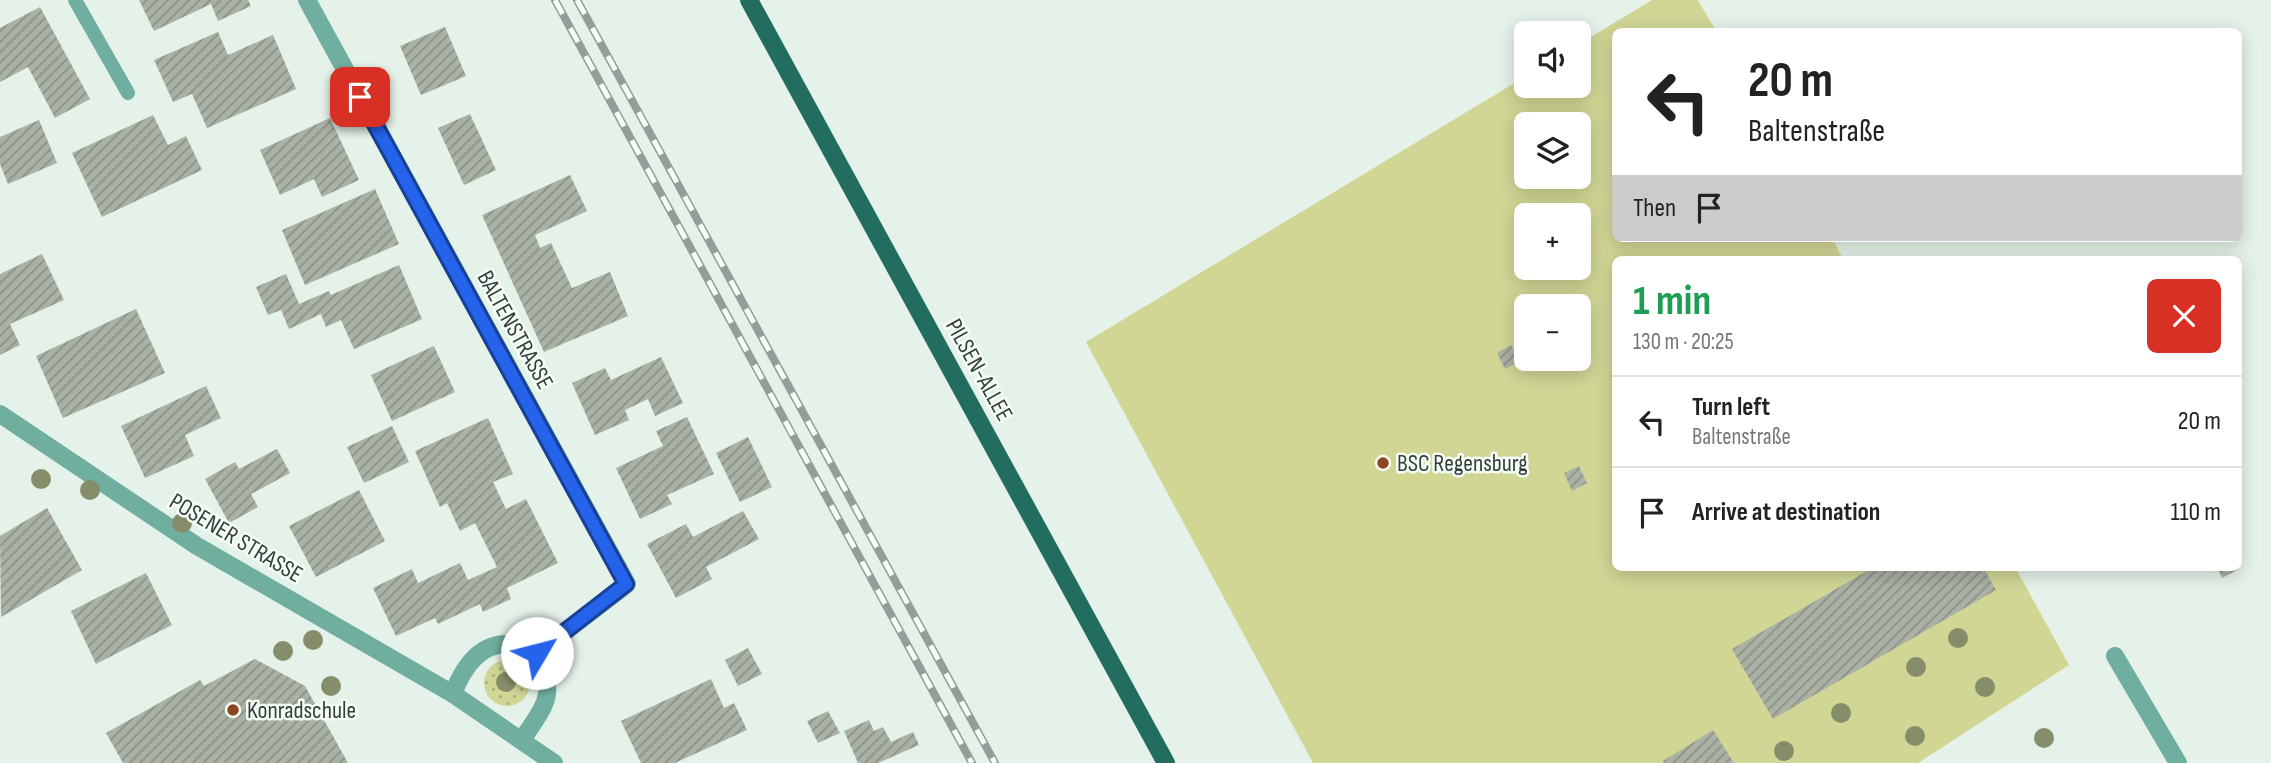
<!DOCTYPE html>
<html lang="en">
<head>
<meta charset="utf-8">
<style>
  :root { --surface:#fff; --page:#f6f6f6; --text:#222; --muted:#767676; --line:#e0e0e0 }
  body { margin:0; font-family:"Sofia Sans Condensed",sans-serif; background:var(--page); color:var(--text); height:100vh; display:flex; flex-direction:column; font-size:26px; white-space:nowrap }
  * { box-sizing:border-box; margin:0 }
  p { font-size:23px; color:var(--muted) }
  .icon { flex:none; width:38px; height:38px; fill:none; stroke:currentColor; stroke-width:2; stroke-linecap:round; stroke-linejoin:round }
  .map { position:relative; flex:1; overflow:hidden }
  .details { position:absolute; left:1612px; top:256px; width:630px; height:315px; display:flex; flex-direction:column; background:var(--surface); border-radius:10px; box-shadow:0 4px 18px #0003 }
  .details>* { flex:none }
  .guide { position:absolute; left:1612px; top:28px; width:630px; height:214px; border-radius:10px; box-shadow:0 4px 18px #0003; background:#fff; color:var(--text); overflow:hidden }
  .controls { position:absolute; left:1514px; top:21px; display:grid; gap:14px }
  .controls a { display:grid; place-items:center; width:77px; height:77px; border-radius:10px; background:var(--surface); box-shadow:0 4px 18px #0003; font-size:35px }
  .pin { position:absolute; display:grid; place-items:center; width:60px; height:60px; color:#fff; margin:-30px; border-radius:14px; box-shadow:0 4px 10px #0006 }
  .me { position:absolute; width:77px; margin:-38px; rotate:53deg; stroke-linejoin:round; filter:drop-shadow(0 0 5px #0008) }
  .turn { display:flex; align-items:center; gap:24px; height:147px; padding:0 21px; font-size:32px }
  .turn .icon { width:91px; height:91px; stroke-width:2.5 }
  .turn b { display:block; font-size:49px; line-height:60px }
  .then { display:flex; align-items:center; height:66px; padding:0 21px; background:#0003; gap:14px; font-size:26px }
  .round { display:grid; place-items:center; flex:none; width:74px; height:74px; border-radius:10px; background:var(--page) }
  .headline { display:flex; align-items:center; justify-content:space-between; height:119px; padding:0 21px }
  h1 { font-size:42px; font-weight:700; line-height:52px; color:#1e9e55 }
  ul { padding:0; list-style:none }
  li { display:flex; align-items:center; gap:21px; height:91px; padding:0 21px; border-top:2px solid var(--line) }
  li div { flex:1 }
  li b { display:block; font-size:26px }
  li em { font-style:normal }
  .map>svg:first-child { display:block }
  .grass { fill:url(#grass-dots) }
  .garden { fill:#d1d695; fill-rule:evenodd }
  .building { fill:url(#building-hatch) }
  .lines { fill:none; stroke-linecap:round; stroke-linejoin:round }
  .lane { stroke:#70ae9f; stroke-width:14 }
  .street { stroke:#70ae9f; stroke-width:18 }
  .primary { stroke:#226d5f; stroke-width:18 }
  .rail-casing { stroke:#949d97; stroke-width:8 }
  .rail { stroke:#f4fff8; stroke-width:5; stroke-dasharray:16; stroke-linecap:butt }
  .tree { fill:#868d6a }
  .route-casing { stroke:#184099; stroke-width:18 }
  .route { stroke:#2563eb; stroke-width:12 }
  .poi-dot { fill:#8d4621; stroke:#f4fff8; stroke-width:2.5 }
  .labels { text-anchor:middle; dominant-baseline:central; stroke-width:5; stroke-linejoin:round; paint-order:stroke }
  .street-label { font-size:24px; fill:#383d3a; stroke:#f4fff8 }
  .poi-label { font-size:24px; fill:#383d3a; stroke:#f4fff8; text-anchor:start }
</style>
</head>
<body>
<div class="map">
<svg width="2271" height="763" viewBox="0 0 2271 763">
  <defs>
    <pattern id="grass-dots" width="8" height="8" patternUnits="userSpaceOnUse" patternTransform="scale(1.75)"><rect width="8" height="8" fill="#d1d695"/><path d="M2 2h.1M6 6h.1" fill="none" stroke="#abaf7b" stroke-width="1.8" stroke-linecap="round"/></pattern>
    <pattern id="building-hatch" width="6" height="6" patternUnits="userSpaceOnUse" patternTransform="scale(1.75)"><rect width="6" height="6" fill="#aab1a5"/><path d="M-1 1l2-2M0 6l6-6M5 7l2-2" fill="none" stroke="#8b9187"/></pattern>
  </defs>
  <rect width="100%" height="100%" fill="#e5f2e9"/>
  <path class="grass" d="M484 683a23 23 0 1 1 46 0a23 23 0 1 1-46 0Z"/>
  <path class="garden" d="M1652,0H1698L1716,31L1615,32V238H1832L1843,259H1615V567H2015L2069,665L1918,763H1313L1086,342L1526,76V86H1578L1579,44ZM1526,124H1578V177H1526ZM1526,215H1578V268H1526ZM1526,306H1578V359H1526Z"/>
  <path class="building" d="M139,0H248L251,6L218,21L211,4L154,31Z
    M40,7L90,99L55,118L28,67L0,82V28Z
    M445,27L466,76L421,95L400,46Z
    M218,32L228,55L273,35L296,89L207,128L192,94L173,102L154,60Z
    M470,114L496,170L464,185L438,128Z
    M153,115L168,145L186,136L202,170L102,217L72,153Z
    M330,118L359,180L322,197L314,179L280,195L260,150Z
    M39,120L57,163L8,184L0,164V137Z
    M570,175L587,211L535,235L540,248L551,243L572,288L610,272L628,316L544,352L482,215Z
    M375,189L399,244L305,285L282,230Z
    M42,254L64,300L10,324L20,345L0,355V274Z
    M399,265L422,319L354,349L341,320L326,327L321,314L289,329L281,310L268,315L256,287L286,274L299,304L329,291L331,295Z
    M136,309L165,373L63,418L36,356Z
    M1511,345L1519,362L1505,369L1497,353Z
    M434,346L455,392L392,421L371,375Z
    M661,357L683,403L655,416L648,399L625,410L629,420L595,435L572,383L605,368L611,380Z
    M206,386L221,418L185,435L194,456L145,478L121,426Z
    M687,417L714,474L667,495L672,504L640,519L616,468L663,446L656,431Z
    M488,418L513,474L493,482L506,509L526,499L558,563L507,588L511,599L483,612L480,604L438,624L435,618L396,636L373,588L412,569L418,583L460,563L468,580L497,567L475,523L460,531L447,503L440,507L415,451Z
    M392,426L409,462L364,483L347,447Z
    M748,437L772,487L740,502L716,453Z
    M277,449L290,473L251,494L258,507L229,523L205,479L235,462L239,469Z
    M1579,466L1587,483L1572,491L1564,473Z
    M359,490L385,541L316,577L289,526Z
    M47,508L82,570L1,617L0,536Z
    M743,511L759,539L706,567L712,579L676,598L647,544L686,524L693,537Z
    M1874,567H1983L1996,590L1773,719L1732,649Z
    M2217,567H2238L2239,569L2222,578Z
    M146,573L172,625L96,664L71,611Z
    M748,648L762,674L738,686L725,660Z
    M255,659L305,686L348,763H123L106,733L200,680L204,686Z
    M711,679L724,708L734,703L747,730L675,763H641L621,721Z
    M828,711L840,733L818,743L807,721Z
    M869,720L874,731L883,727L891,742L913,732L919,745L878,763H858L844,731Z
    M1713,730L1734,763H1664L1663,761Z"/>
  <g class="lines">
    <path class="lane" d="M75,0L128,93"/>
    <path class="street" d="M307,0L627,584L537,653
      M0,414L197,546L453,694L554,763
      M2115,656L2178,763
      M453,694C462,670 478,643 509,644C517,645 528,650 537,653C557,696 546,703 522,740"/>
    <path class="primary" d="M749,0L1166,763"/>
    <defs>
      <path id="rail" d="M555,0L972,763
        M577,0L995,763"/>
    </defs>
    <use href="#rail" class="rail-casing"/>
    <use href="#rail" class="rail"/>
  </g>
  <g class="tree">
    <circle cx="41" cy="479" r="10"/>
    <circle cx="90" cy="490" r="10"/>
    <circle cx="182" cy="523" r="10"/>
    <circle cx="1958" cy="638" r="10"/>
    <circle cx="313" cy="640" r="10"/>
    <circle cx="283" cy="651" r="10"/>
    <circle cx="1916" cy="667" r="10"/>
    <circle cx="506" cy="682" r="10"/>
    <circle cx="331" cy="686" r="10"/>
    <circle cx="1985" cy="687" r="10"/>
    <circle cx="1841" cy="713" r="10"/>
    <circle cx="1915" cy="736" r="10"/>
    <circle cx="2044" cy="738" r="10"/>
    <circle cx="1784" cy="751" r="10"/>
  </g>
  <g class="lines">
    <defs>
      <path id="route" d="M360,97L626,584L537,653"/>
    </defs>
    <use href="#route" class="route-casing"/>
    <use href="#route" class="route"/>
  </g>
  <g class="poi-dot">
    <circle cx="1383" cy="463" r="7"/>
    <circle cx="233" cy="710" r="7"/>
  </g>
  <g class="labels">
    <g class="street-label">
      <text transform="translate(515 330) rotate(61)">BALTENSTRASSE</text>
      <text transform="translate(979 370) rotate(61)">PILSEN-ALLEE</text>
      <text transform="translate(236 538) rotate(31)">POSENER STRASSE</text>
    </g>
    <g class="poi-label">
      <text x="1397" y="463">BSC Regensburg</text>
      <text x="247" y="710">Konradschule</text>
    </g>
  </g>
</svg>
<div class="controls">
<a><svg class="icon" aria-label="sound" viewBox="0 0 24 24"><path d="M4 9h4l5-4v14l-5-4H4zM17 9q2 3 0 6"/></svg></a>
<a><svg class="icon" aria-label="layers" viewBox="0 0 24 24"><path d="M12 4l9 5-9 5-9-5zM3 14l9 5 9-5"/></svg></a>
<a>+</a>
<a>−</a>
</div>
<div class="pin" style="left:360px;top:97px;background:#d93025"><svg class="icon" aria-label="arrive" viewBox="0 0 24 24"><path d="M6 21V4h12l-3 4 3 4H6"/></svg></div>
<svg class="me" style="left:537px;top:653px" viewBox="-20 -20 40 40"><circle r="19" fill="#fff"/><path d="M0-13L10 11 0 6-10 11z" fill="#2563eb"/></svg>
<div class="guide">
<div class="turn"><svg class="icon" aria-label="left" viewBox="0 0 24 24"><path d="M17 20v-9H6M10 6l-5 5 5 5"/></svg><div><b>20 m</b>Baltenstraße</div></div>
<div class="then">Then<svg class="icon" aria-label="arrive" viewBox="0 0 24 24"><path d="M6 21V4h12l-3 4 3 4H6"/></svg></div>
</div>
<section class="details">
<div class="headline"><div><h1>1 min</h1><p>130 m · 20:25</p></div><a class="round" style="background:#d93025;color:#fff"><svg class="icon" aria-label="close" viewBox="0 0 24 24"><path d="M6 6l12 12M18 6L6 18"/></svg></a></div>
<ul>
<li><svg class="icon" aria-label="left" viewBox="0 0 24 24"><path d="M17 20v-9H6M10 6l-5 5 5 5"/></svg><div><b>Turn left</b><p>Baltenstraße</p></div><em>20 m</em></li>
<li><svg class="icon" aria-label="arrive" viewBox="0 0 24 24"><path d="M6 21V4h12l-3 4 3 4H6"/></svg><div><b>Arrive at destination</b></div><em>110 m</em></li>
</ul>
</section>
</div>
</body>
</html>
